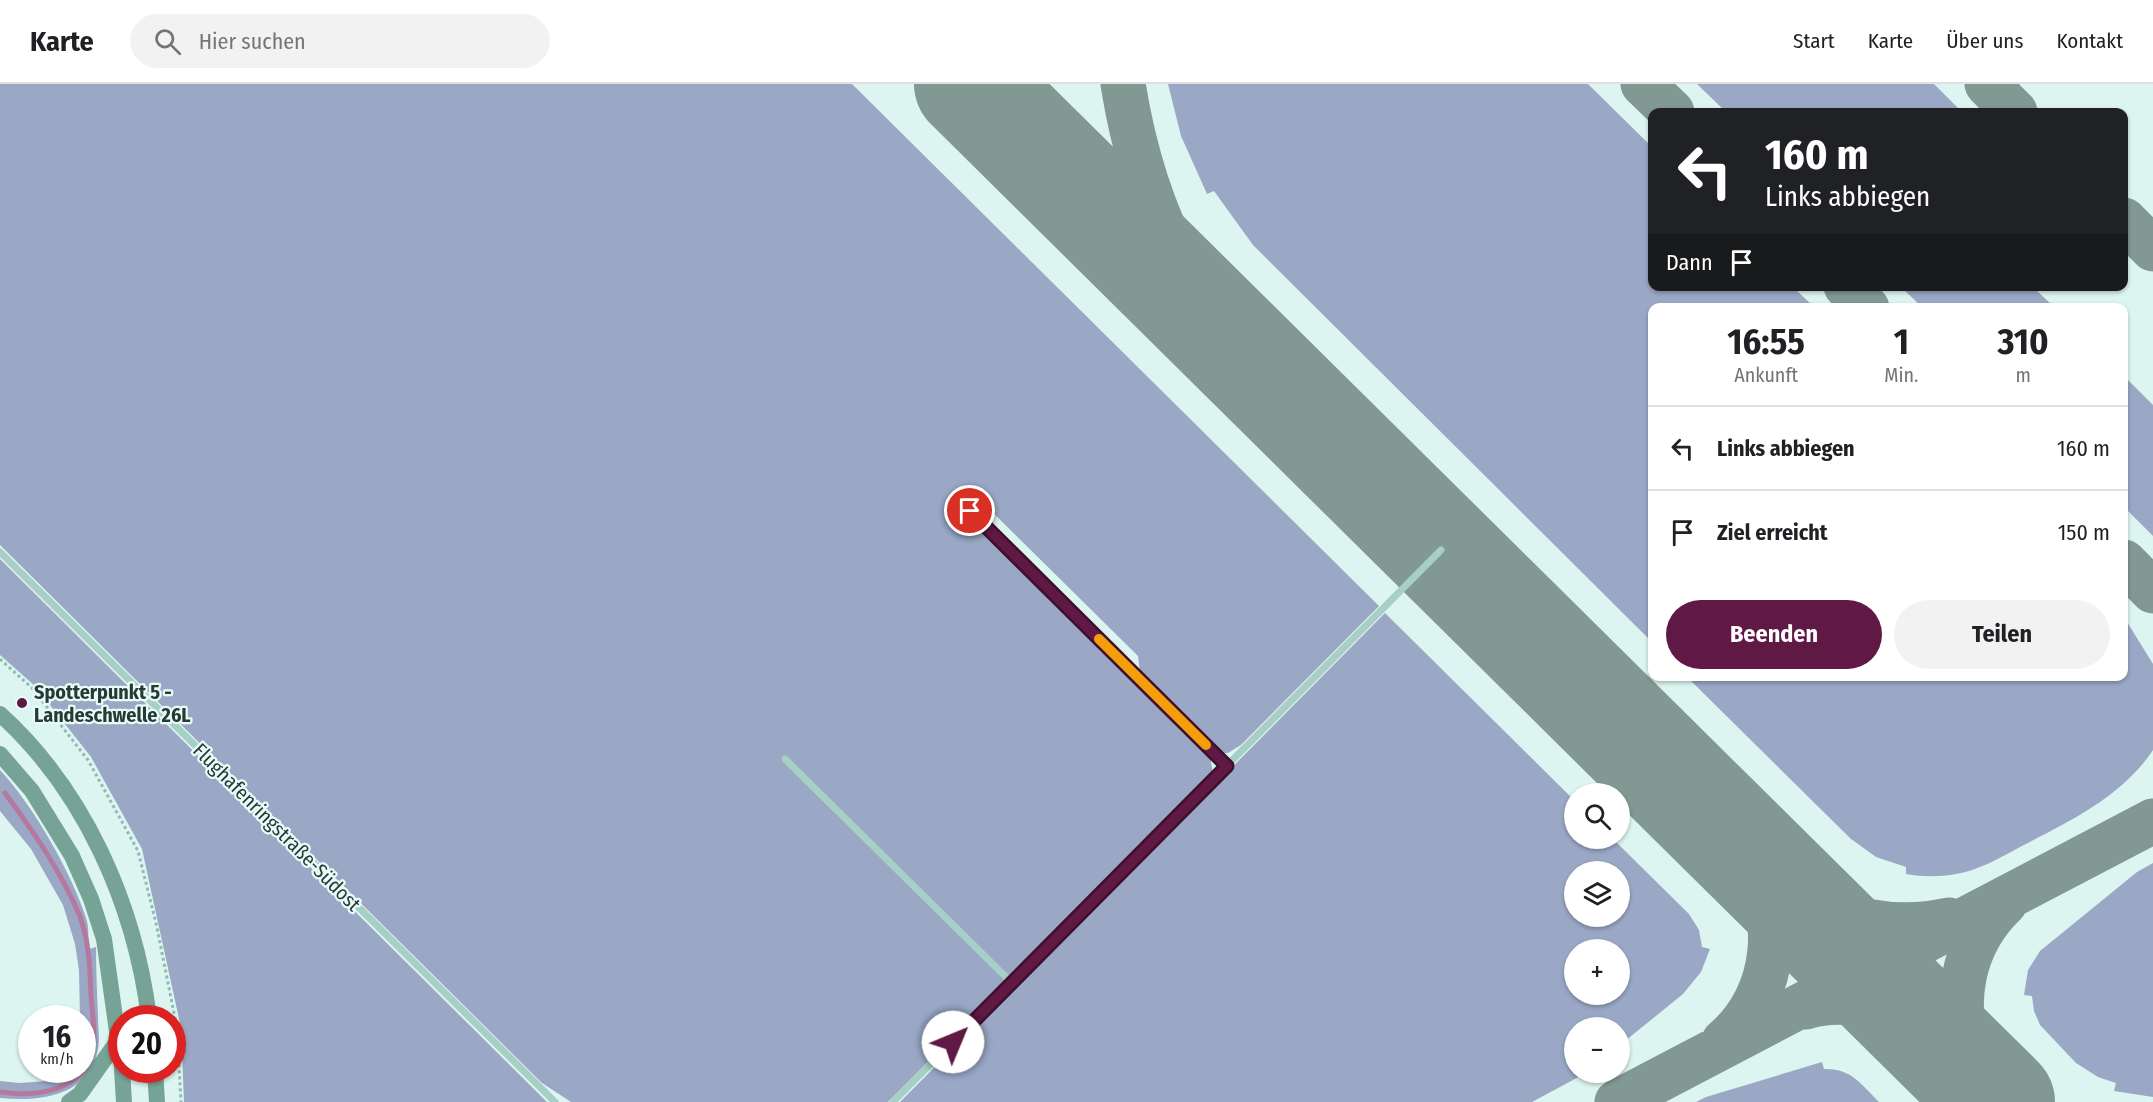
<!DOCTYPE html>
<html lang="de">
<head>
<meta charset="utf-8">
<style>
  :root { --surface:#fff; --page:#f2f2f2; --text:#202124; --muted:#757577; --line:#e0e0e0; --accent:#601844 }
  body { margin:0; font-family:"Fira Sans Condensed",sans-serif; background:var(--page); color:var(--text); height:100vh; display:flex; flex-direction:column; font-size:22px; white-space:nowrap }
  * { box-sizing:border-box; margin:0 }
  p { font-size:20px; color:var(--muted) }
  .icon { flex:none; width:33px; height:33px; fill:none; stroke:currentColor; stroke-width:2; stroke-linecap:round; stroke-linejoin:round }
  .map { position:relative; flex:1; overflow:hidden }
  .details { position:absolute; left:1648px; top:219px; width:480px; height:378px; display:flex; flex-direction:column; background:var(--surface); border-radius:12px; box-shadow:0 2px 4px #0004 }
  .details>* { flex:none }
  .hud { position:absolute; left:1648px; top:24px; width:480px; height:183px; border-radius:12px; box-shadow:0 2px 4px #0004; background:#202124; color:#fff; overflow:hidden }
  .fabs { position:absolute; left:1564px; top:699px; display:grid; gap:12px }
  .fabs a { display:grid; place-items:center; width:66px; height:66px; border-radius:50%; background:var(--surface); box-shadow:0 2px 4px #0004; font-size:30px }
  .speed { position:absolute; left:18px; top:921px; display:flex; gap:12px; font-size:30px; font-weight:700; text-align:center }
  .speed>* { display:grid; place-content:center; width:78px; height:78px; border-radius:50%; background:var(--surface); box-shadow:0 2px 4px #0004; line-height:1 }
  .speed small { font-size:15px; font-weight:400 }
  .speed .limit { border:9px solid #d22; background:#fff; color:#111 }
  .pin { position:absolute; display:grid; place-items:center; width:51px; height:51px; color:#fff; margin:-26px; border:3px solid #fff; border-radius:50%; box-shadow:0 2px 6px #0007 }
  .me { position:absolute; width:66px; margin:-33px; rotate:45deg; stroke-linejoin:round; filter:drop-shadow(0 0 4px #0008) }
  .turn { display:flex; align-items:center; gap:21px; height:126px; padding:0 18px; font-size:27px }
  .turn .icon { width:78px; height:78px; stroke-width:2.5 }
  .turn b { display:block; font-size:42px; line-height:51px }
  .then { display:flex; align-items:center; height:57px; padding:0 18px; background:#0003; gap:12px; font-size:22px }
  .eta { display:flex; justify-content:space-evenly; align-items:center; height:102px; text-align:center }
  .eta b { font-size:36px; font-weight:700; line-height:42px }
  .action { display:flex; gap:12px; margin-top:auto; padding:12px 18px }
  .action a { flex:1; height:69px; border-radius:36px; background:var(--accent); color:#fff; font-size:24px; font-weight:700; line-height:69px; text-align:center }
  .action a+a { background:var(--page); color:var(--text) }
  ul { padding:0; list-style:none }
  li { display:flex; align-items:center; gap:18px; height:84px; padding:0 18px; border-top:2px solid var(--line) }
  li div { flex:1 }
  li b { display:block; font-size:22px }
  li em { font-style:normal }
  header { display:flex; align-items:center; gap:36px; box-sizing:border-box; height:84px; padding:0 30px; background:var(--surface); border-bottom:2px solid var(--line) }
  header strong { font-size:28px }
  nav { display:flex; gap:33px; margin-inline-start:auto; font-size:21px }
  .search { width:420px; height:54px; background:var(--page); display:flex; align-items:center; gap:15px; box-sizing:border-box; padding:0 21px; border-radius:33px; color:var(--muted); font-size:22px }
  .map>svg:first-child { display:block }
  .green { fill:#9aa8c6; fill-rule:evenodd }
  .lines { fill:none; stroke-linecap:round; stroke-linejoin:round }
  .stream { stroke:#b5789e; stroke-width:5 }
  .taxiway { stroke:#829892; stroke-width:45 }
  .runway { stroke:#829892; stroke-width:112 }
  .path { stroke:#90bbb1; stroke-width:3; stroke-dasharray:3 3; stroke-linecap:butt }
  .service { stroke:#a6cfc6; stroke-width:7 }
  .secondary { stroke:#77a396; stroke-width:16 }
  .route-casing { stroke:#3e102c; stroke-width:15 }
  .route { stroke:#601844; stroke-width:10 }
  .slow { stroke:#f59e0b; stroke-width:10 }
  .poi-dot { fill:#601844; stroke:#e9fcf9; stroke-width:2 }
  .labels { text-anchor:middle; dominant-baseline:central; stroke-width:4.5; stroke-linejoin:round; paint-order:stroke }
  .poi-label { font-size:20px; font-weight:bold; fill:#283a34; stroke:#e9fcf9; text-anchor:start }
  .street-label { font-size:20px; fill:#283a34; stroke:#e9fcf9 }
</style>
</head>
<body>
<header>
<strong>Karte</strong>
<div class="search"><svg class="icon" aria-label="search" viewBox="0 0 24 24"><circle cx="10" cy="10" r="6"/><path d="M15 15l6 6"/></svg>Hier suchen</div>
<nav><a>Start</a><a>Karte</a><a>Über uns</a><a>Kontakt</a></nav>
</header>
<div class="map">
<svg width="2153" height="1018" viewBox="0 0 2153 1018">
  <rect width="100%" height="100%" fill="#dcf5f1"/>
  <path class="green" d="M0,0H852L1379,522L1241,661L1228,669H1219L1140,589L1138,572L976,412L963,426L1210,672L1213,690L888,1018H571L542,999L0,461Z
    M1168,0H1588L1653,64V202L1793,203L1814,223L1653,224V559L1253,161L1214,107L1207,110L1181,52Z
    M1697,0H1934L1962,28H1726Z
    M1901,203H2033L2054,223H1922Z
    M2124,292L2153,321V452L2124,423Z
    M0,475L547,1018H184L181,944L142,765L91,673L35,602L0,571Z
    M1385,529L1575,717V754L1613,755L1689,830L1699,846L1702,863L1710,865L1701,888L1683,910L1620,961V944H1575V988L1586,989L1532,1018H900ZM1575,788H1620V832H1575ZM1575,866H1620V910H1575Z
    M2124,533L2153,580V666C2122,713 2068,738 2020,763C2000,774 1979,786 1956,790C1939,793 1923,793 1906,790V783L1876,773L1851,755L1687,593L2124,592Z
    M0,686C33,721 73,791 87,837C89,846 88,856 89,865L96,863C96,886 97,909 98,932C98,942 100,954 98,964C90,1012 41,1018 0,1014V997L19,999L48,997L68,986H82V934H80L79,886L75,860L63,821L31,765L0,727Z
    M2153,779V1013L2114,1007L2116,999L2098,993L2076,979L2040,941L2034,927L2032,912L2024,911L2028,886L2040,867L2137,788Z
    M1822,978L1824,985C1851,984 1861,1000 1879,1018H1696L1706,1013Z"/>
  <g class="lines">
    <path class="stream" d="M0,1008C36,1013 84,1008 93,965C96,949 92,928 91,911C90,884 89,855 79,830C60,786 33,747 5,709"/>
    <path class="taxiway" d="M1123,0C1133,62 1150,122 1180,178C1198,212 1222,242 1245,272
      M1643,0L1672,28
      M1987,0L2015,28
      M2124,136L2153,165
      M1846,202L1867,224
      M2124,478L2153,507
      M1730,753C1751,771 1770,792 1793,807C1839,837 1896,848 1949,836
      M1806,923C1853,909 1898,929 1934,958C1940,962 1947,967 1952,972C1960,981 1966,992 1973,1002
      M1724,957C1778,912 1785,828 1745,772
      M1617,1018L2153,737
      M2001,1018C1988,1009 1978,992 1972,977C1951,921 1961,861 2005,819"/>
    <path class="runway" d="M970,0L1999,1018"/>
    <path class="path" d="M0,575L32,604L88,676L138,767L156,839L177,944L181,1018"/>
    <path class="service" d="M970,427L1227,682
      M0,468L555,1018
      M785,675L1012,899
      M893,1018L1441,466"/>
    <path class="secondary" d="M0,630C85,707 135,821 149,934
      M0,670L32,707L72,772L91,815L104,855L122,983
      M122,986L124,1018
      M155,986L157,1018
      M69,1018L80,1010L119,955"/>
  </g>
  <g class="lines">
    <defs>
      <path id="route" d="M953,958L1227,682L970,427"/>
    </defs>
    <use href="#route" class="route-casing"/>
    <use href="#route" class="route"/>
    <path class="slow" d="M1099,555L1206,661"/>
  </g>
  <circle class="poi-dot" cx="22" cy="619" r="6"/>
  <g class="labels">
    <g class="poi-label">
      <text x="34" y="608">Spotterpunkt 5 -<tspan x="34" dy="23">Landeschwelle 26L</tspan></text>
    </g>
    <g class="street-label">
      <text transform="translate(277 743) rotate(45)">Flughafenringstraße-Südost</text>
    </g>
  </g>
</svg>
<div class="fabs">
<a><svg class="icon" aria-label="search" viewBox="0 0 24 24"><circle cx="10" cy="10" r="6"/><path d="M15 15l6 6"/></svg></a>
<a><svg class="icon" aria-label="layers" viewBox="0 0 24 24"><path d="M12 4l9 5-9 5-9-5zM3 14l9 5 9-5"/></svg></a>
<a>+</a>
<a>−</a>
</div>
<div class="speed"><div>16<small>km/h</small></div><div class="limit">20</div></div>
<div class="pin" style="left:970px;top:427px;background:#d93025"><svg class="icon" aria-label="arrive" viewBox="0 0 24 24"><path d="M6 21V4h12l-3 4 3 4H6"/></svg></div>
<svg class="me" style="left:953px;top:958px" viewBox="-20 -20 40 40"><circle r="19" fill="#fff"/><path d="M0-13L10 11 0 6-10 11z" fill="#601844"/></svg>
<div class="hud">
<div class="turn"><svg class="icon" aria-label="left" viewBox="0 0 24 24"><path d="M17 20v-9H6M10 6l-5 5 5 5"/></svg><div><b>160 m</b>Links abbiegen</div></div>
<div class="then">Dann<svg class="icon" aria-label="arrive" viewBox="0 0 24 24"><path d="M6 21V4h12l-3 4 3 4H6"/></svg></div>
</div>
<section class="details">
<div class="eta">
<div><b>16:55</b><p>Ankunft</p></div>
<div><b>1</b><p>Min.</p></div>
<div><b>310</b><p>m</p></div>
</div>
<ul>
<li><svg class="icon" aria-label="left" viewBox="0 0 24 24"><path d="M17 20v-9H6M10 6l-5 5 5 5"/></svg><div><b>Links abbiegen</b></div><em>160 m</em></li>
<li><svg class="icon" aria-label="arrive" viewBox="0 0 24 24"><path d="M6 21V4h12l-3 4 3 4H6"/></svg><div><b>Ziel erreicht</b></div><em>150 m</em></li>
</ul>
<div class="action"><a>Beenden</a><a>Teilen</a></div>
</section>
</div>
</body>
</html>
